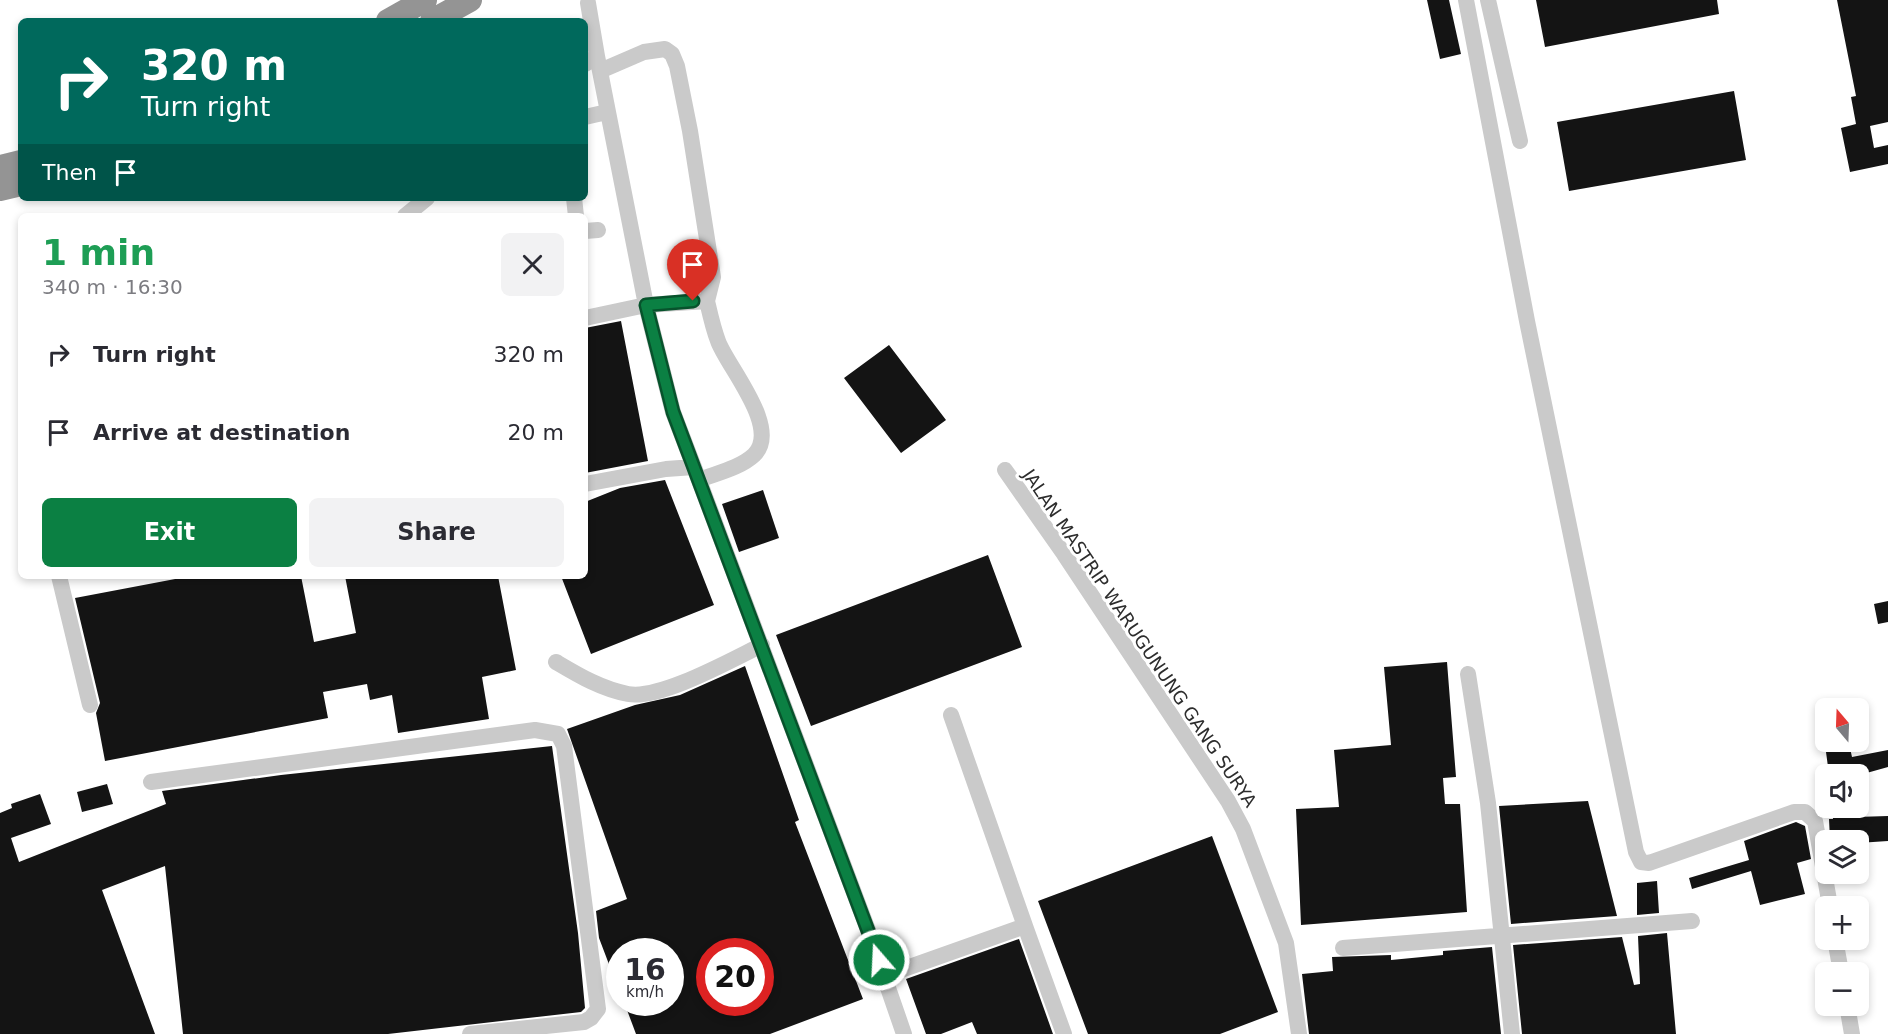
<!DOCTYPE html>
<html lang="en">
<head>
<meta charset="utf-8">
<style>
  :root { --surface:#fff; --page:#f2f2f3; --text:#2b2b33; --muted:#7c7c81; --accent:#0b8043 }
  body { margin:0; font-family:"DejaVu Sans",sans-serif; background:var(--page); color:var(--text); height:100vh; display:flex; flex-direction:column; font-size:22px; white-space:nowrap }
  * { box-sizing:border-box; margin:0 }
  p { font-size:20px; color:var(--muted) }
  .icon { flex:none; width:33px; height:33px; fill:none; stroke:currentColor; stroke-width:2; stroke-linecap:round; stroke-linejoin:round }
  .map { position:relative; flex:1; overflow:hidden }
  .panel { position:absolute; left:18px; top:213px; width:570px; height:366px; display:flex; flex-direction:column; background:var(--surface); border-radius:9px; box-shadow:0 3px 9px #0003 }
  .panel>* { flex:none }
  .hud { position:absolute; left:18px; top:18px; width:570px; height:183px; border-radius:9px; box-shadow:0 3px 9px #0003; background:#00695c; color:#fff; overflow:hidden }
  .needle { width:39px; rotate:341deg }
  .fabs { position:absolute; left:1815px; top:698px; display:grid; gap:12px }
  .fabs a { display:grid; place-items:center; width:54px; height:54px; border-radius:9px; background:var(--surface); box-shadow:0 3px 9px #0003; font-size:30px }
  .speed { position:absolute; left:606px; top:938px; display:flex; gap:12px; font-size:30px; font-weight:700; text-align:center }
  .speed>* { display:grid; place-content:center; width:78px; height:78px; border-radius:50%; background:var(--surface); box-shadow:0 3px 9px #0003; line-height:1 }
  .speed small { font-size:15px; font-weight:400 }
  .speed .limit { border:9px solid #d22; background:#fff; color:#111 }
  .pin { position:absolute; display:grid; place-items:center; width:51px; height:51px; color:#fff; margin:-62px -26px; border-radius:50% 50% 50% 0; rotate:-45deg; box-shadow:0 0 6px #0007 }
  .pin .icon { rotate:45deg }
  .me { position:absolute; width:66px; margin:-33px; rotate:341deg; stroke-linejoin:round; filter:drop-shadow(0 0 4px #0008) }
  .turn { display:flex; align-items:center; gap:21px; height:126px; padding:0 24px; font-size:27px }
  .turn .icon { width:78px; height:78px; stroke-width:2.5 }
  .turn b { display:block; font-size:42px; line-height:51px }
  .then { display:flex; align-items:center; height:57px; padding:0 24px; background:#0003; gap:12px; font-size:22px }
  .round { display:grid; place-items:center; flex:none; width:63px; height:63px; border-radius:9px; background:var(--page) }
  .overview { display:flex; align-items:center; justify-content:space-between; height:102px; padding:0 24px }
  h1 { font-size:36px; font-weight:800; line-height:45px; color:#1e9e55 }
  .primary-button { display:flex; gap:12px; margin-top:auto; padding:12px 24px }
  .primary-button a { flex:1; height:69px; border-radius:9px; background:var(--accent); color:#fff; font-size:24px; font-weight:800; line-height:69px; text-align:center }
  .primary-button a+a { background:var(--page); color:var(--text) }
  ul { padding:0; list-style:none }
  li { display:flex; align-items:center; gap:18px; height:78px; padding:0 24px }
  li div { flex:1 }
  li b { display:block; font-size:22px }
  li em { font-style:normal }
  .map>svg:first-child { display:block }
  .building { fill:#141414; fill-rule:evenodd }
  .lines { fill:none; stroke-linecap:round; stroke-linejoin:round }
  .minor { stroke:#cacaca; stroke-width:16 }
  .highway { stroke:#949494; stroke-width:24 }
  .route-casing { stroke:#07532c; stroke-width:15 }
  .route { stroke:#0b8043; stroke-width:10 }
  .labels { text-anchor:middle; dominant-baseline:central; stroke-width:6; stroke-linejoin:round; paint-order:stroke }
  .street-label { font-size:18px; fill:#2d2d2d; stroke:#fff }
</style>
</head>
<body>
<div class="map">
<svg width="1888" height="1034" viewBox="0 0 1888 1034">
  <rect width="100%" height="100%" fill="#fff"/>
  <path class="building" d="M1427,0H1449L1461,54L1440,59Z
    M1536,0H1717L1719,14L1545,47Z
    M1837,0H1888V122L1870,126L1874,148L1888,145V164L1850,172L1841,128L1856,124L1851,97L1856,96Z
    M1734,91L1746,160L1569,191L1557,122Z
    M621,321L648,461L585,473V328Z
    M889,345L946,420L901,453L844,378Z
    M665,480L714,605L591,654L561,576H585V502L620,488Z
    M763,490L779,538L739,552L722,504Z
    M988,555L1022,647L811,726L776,635Z
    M191,576H301L314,642L356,633L345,576H498L516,670L482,677L489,719L398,733L392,695L370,700L367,684L323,692L328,718L105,761L96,713L100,703L75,598Z
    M1888,601V622L1878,624L1874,604Z
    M1447,662L1456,777L1443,778L1445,804H1460L1467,912L1301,925L1296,809L1339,807L1334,750L1391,745L1384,667Z
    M745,666L799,820L795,822L863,999L770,1034H636L624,1002H670V951H620L618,988L599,938L596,911L627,899L567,729L635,705L680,695ZM710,951H760V1002H710Z
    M552,746L578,933L585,1008L581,1012L388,1034H183L165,866L102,890L155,1034H0V813L12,808L11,804L40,794L51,824L11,838L19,862L166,804L162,791L281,775Z
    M1850,748L1852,757L1888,750V767L1863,774H1829L1826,752Z
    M107,784L113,804L82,812L77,792Z
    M1588,801L1617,916L1511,924L1499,806Z
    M1832,807H1855L1856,817L1888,816V841L1858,843V840H1830L1829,819H1833Z
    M1796,822L1805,826L1811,859L1797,863L1805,894L1760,905L1751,871L1692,889L1689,878L1749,860L1744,841Z
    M1212,836L1278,1012L1220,1034H1088L1038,901Z
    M1657,881L1659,913L1637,915V883Z
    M1667,933L1676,1034H1522L1513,945L1622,937L1634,985L1640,984L1638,936Z
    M1019,939L1053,1034H977L972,1022L941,1034H926L906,979Z
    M1492,947L1501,1034H1309L1302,974L1333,971L1332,957L1391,955V960L1443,955V951Z"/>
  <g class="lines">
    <path class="minor" d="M1466,0L1527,321L1636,852L1641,862L1649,863L1794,812H1805L1815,821L1830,906
      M1488,0L1520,141
      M597,56L646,305L673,412L694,467
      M585,64L597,56L588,3
      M600,71L644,52L665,49L672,54L677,66L690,131L713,277L707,301
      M585,117L607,112
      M574,198L576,216
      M405,216L427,198
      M585,231L598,230
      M585,318L646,305L707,301C710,314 713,328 718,341C726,365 782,428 754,455C740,468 717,473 699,480
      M1005,470L1064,554L1228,801L1243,829L1286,943L1299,1034
      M585,484L666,469L694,467L868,930L904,1034
      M59,576L90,705
      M556,662C578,675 601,689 628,694C660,700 731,660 762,645
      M1468,674L1488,803L1512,1034
      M951,715L1025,926
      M151,782L535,730L558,734L564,746L598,1009L591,1018L584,1022L470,1034
      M1835,939L1841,972
      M1343,948L1692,921
      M884,976L1025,926L1064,1034
      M1847,1005L1852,1034"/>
    <path class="highway" d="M388,21L425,0
      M432,21L470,0
      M0,167L21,162
      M0,189L21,184"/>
  </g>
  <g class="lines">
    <defs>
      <path id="route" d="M693,301L646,305L673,412L879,960"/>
    </defs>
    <use href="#route" class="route-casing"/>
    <use href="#route" class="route"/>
  </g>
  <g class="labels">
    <g class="street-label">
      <text transform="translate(1140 638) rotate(56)">JALAN MASTRIP WARUGUNUNG GANG SURYA</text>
    </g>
  </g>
</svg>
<div class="fabs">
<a><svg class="needle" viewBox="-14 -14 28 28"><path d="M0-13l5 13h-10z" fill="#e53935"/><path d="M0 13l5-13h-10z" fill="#7c7c81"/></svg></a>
<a><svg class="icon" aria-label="sound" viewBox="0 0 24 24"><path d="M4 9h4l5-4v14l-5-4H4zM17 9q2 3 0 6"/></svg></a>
<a><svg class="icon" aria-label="layers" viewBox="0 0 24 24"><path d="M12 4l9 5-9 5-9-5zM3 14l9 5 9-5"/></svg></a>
<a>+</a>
<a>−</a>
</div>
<div class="speed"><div>16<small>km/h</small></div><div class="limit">20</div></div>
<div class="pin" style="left:693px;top:301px;background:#d93025"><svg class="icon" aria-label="arrive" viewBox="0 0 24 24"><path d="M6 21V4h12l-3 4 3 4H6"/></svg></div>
<svg class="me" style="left:879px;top:960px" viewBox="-20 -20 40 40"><circle r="17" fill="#0b8043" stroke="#fff" stroke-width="3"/><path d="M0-11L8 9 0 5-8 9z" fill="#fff"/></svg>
<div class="hud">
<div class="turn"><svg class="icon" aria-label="right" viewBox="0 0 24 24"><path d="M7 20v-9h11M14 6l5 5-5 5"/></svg><div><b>320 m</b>Turn right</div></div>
<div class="then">Then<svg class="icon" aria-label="arrive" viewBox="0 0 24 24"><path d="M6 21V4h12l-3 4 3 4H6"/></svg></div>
</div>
<section class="panel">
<div class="overview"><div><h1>1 min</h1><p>340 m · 16:30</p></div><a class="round"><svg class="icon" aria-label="close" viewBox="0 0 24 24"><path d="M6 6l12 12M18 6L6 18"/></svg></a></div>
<ul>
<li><svg class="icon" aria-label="right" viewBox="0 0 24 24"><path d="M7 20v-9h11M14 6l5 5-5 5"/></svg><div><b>Turn right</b></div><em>320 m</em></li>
<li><svg class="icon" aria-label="arrive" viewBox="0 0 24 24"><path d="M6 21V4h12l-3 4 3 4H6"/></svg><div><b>Arrive at destination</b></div><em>20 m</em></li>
</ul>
<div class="primary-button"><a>Exit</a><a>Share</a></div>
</section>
</div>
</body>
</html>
